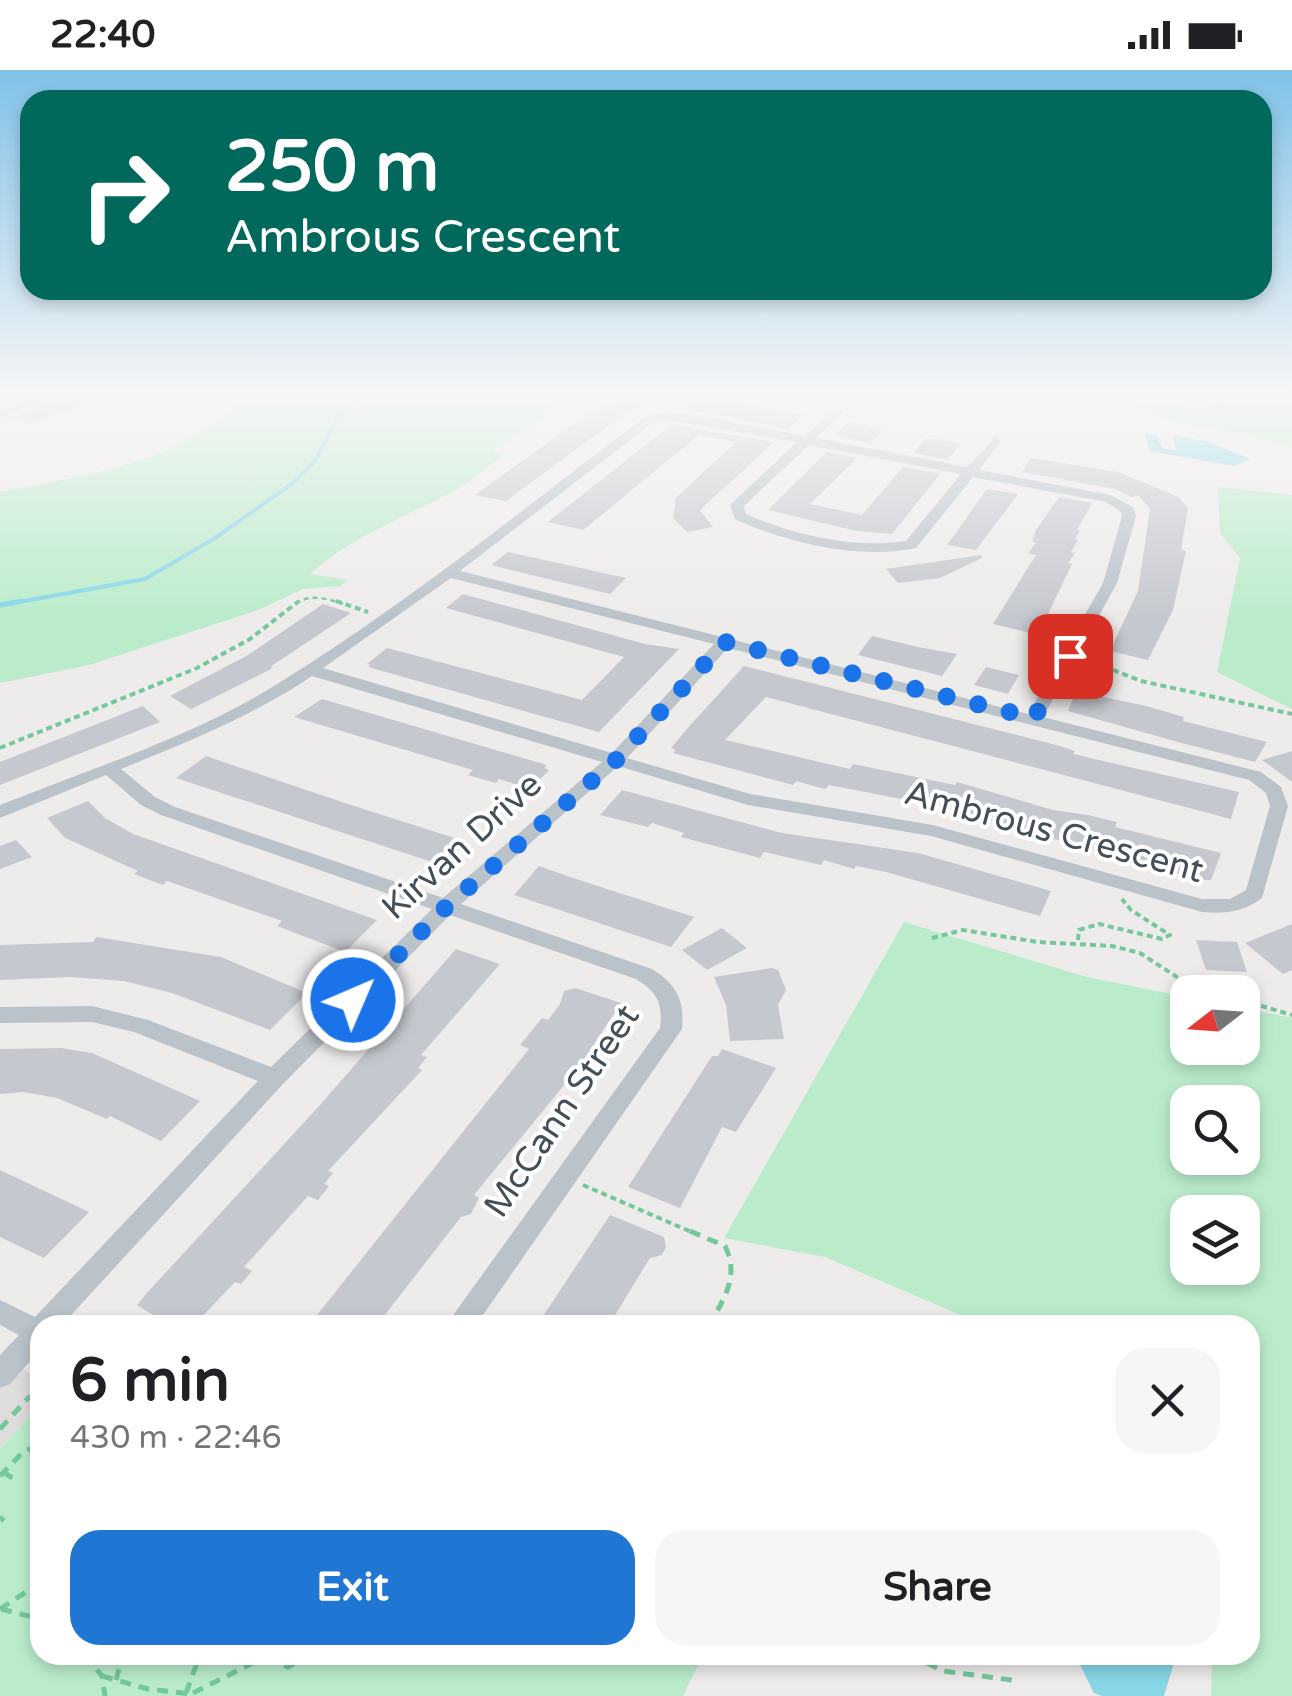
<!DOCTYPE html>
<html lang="en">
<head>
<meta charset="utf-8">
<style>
  :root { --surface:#fff; --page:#f6f6f6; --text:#202124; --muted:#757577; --accent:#2076d3 }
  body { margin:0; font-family:"Varela Round",sans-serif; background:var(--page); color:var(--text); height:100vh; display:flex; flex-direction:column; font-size:38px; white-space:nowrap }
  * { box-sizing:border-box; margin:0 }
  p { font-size:32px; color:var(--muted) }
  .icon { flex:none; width:55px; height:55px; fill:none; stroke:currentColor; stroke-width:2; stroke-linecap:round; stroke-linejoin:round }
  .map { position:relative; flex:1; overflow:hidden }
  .details { position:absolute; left:30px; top:1245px; width:1230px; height:350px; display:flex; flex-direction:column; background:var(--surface); border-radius:30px; box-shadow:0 5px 15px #0003 }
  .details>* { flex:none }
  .hud { position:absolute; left:20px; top:20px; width:1252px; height:210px; border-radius:30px; box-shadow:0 5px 15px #0003; background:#00695c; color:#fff; overflow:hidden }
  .needle { width:65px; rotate:253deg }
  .controls { position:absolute; left:1170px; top:905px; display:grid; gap:20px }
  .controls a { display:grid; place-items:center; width:90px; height:90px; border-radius:20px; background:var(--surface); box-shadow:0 5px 15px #0003; font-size:50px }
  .pin { position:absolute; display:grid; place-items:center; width:85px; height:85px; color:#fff; margin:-42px; border-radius:20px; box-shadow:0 5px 15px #0006 }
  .me { position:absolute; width:110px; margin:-55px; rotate:45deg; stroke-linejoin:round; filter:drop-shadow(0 0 8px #0008) }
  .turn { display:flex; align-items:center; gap:35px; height:210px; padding:0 40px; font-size:45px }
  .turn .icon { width:130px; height:130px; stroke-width:2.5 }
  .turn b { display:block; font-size:70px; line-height:85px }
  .round { display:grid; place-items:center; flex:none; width:105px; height:105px; border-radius:30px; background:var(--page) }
  .overview { display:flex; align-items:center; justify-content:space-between; height:170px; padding:0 40px }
  h1 { font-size:60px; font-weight:800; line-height:75px }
  .cta { display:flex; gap:20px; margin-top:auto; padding:20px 40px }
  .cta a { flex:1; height:115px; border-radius:30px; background:var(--accent); color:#fff; font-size:40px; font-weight:800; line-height:115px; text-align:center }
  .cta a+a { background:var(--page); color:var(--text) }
  .status { display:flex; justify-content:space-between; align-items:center; height:70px; padding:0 50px; background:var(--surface); direction:ltr }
  .status svg { height:28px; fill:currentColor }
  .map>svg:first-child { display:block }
  .education { fill:#dfdcdd }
  .green { fill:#baeccb; fill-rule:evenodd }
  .water { fill:#88d7e7 }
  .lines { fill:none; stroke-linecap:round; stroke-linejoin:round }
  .stream-far1 { stroke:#88d7e7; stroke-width:4 }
  .stream { stroke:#88d7e7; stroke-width:5 }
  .building { fill:#c5c8ce }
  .path-far2 { stroke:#74c89a; stroke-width:2.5; stroke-dasharray:5 4; stroke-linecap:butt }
  .path-far1 { stroke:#74c89a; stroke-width:4; stroke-dasharray:6 4; stroke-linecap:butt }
  .path { stroke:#74c89a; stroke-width:5; stroke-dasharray:11 8; stroke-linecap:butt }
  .minor { fill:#bac3ca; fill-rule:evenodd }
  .route { stroke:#1a73e8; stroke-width:18; stroke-dasharray:0 32.4 }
  .labels { text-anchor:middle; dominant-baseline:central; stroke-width:8; stroke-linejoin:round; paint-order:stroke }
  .street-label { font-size:35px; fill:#454f58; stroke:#fff }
</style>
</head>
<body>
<div class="status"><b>22:40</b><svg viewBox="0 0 49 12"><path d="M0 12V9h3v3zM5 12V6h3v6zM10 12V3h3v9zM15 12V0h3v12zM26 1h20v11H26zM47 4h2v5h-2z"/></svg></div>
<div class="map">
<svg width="1292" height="1626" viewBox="0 0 1292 1626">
  <rect width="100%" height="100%" fill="#eeebeb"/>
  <path class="education" d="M0,1286L40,1309V1335L0,1379Z"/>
  <path class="green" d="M247,322H580L493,381L504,386C485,399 466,416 445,426C399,449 349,469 310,504L348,510L340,516L303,519L258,540L89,595L0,613V422C86,405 188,393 247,322Z
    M1109,322H1223L1292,328V377C1232,355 1163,361 1109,322Z
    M1218,417L1292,425V639L1217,602L1240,488L1220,463Z
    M904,852L1087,907L1187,927L1188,978H1242L1243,938L1292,948V1626H1211L1212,1585H1250V1255H984L825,1187L724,1168ZM1188,1032H1242V1088H1188ZM1242,1142V1198H1188V1142Z
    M40,1335V1585H703L683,1626H0V1379Z"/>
  <path class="water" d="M1144,363L1156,365L1163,379L1176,380L1173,367L1178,366L1209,372L1250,389L1234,396L1150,381Z
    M1075,1585H1169L1173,1596L1164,1626H1102L1094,1623Z"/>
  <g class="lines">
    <path class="stream-far1" d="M1160,322L1213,335L1292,337
      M8,534L145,509L215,468L293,413L314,392L341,342L373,322"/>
    <path class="stream" d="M0,535L22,531"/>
  </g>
  <path class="building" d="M72,322L116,324L28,354L12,347Z
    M652,322H663L664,327L623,345L506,431L475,425L596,338Z
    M703,326L780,339L803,345L788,359L688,340Z
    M848,352L867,356L882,361L870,374L835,365Z
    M671,355L774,372L700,440L713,457L687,462L673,448L676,428L736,372L699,365L583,460L548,452Z
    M926,368L942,370L961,373L948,390L914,383Z
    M827,382L857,388L810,434L862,445L903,397L940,404L892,464L857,461L768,440Z
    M1031,388L1118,402L1178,427L1188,438L1181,480L1186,481L1173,540L1148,590L1110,581L1138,521L1150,439L1138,425L1132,427L1115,419L1022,402Z
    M987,419L1018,424L976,480L947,475Z
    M1059,427L1092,433L1077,460H1080L1075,469L1078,470L1071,482L1075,483L1068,493L1072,494L1038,565L993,554L1036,485L1028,483L1036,473L1032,472L1036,460Z
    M508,482L549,491L626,508L610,524L491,495Z
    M981,485L982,488L940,508L898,513L886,499Z
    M463,524L645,574L679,579L599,662L368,597L371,595L367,594L387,578L582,630L624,587L446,538Z
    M323,534L351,543L270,597L273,598L191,639L170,626L248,585Z
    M872,566L918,577L957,584L942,606L858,585Z
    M744,596L1060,676L1075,681L1073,684L1239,722L1231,749L766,627L725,670L850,699L853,694L955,715L957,712L1053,740L1088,745L1117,752L1115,757L1221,783L1214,802L1211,810H1200L933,735L829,715L825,719L796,711L793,715L673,683L676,680L671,678L686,660Z
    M986,597L1019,605L1008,624L974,615Z
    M1076,621L1146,636L1184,647L1183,651L1267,672L1255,692L1178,672L1068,641Z
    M322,629L547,695L544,698L549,700L531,719L499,709L496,713L468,705L473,700L294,647Z
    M143,636L160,652L0,715V692Z
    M1292,681V712L1262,690Z
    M206,686L348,734L467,772L444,796L176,708Z
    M622,720L782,763L918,783L1051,821L1040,846L886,802L856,796L854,799L824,790L821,795L764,782L760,788L681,767L684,763L652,753L648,757L600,745Z
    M88,731L105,748L133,764L377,850L345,882L277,856L282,851L167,811L163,815L134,804L138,801L65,768L47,748Z
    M16,770L32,787L0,799V776Z
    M539,796L570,807L694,847L671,877L514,825Z
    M1292,854V900L1283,904L1245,873Z
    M722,858L747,878L707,900L682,880Z
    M96,867L221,887L307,923L270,960L172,923L124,911L70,907L0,910V875L93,872Z
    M1196,870L1237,872L1247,902L1206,900Z
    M456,879L500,894L421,985L427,987L418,998L422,1000L328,1101L333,1103L324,1114L329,1116L318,1130L308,1126L244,1197L252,1201L241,1214L235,1212L194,1255H164L150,1248L153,1245L137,1235L146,1224L320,1035Z
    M772,898L778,900L786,920L778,935L784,969L730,971L726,935L714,907Z
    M575,918L621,933L579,997L474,1125L479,1128L471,1144L461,1147L377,1255H309L529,979L520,975L542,948L548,950L560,934L564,921Z
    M61,978L92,983L200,1031L161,1071L110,1046L107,1049L57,1028L24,1022L0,1024V979Z
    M722,979L776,998L736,1062L722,1057L680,1138L628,1117L712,986H718Z
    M0,1100L89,1142L44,1188L0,1167Z
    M610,1145L664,1167L666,1177L662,1185L650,1188L609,1255H537Z"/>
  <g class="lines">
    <path class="path-far2" d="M296,534C309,523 329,529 343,534"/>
    <path class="path-far1" d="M336,531L368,542
      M1085,589L1141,611L1292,644
      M0,678L197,598L250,569L299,531
      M932,868L963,860L1038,872L1112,876L1140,883L1180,909L1217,922
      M1078,870L1079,860L1099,854L1162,869L1170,865L1131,840L1122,829
      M1242,930L1292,945
      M583,1115L696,1164"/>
    <path class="path" d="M690,1161L725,1176C740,1206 724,1229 709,1255
      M0,1359L30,1326
      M3,1402L16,1410
      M0,1406L24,1381L40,1376
      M0,1447L4,1451
      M0,1539L40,1513
      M1,1539L40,1549
      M85,1585L102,1606L105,1626
      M910,1585L943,1601L1019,1611
      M267,1587L288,1597L310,1585
      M102,1606L148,1619L192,1624
      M116,1610L123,1585
      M186,1623L200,1585
      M193,1623L269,1585"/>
    <path class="minor" d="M51,322H68L0,348V340Z
      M837,338L843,342L841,345L816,368L967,397L995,367L1001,371L979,400L1110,425L1133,437L1136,446L1117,513L1043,647L1261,702L1281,717L1288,736L1262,828C1244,842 1224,844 1202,842L931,766L748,735L618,696L461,834L652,899C676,914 685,930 682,959L476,1255H446L660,958C663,933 657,922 636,909L450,845L283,1014L62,1255H40V1280L10,1314L0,1318V1285L19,1265L0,1255V1230L35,1247L258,1011L134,962L92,952L0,953V937L92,936L148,950L271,997L432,839L161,745L141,735L106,705L0,748V735C93,698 194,666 279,613C406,534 524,439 643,348L665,342L685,343L804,366ZM665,350L797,372L730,435L735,449C786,473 860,490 916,478L973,407L1106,432L1121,442L1122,446L1103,513L1028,644L460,501L651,354ZM809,375L961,404L906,471C856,479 792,465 746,444L744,436ZM451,508L714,574L612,683L323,598ZM728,578L1249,710L1266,723L1270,736L1246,820L1230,829H1202L933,755L750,724L627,688ZM312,606L602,692L443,828L175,737L155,727L121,699C187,672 253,646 312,606Z"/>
  </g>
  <linearGradient id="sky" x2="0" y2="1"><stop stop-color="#81c2e8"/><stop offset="0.59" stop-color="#f7f6f6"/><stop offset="1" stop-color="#f7f6f6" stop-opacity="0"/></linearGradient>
  <rect width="1292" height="550" fill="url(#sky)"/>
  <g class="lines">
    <path class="route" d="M353,930L448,835L616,690L725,572L1034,648L1070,586"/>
  </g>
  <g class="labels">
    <g class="street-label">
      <text transform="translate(1054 762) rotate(15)">Ambrous Crescent</text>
      <text transform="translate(462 776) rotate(-42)">Kirvan Drive</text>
      <text transform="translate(562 1041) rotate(-56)">McCann Street</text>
    </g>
  </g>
</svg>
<div class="controls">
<a><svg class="needle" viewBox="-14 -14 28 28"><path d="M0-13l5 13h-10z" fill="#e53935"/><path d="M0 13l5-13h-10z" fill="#757577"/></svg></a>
<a><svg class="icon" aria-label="search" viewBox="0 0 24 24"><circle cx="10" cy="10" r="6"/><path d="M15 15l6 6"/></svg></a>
<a><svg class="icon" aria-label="layers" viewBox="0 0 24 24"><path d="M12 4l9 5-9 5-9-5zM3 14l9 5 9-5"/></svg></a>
</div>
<div class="pin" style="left:1070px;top:586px;background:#d93025"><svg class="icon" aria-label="arrive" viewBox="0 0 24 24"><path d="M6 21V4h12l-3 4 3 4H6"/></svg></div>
<svg class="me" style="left:353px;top:930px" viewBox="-20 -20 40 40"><circle r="17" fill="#1a73e8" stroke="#fff" stroke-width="3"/><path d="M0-11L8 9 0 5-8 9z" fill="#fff"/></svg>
<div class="hud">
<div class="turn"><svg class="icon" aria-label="right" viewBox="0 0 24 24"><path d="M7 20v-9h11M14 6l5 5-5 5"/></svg><div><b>250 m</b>Ambrous Crescent</div></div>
</div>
<section class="details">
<div class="overview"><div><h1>6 min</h1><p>430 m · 22:46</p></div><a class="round"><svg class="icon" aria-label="close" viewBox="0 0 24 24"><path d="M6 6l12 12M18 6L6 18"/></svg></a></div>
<div class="cta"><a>Exit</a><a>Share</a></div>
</section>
</div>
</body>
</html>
